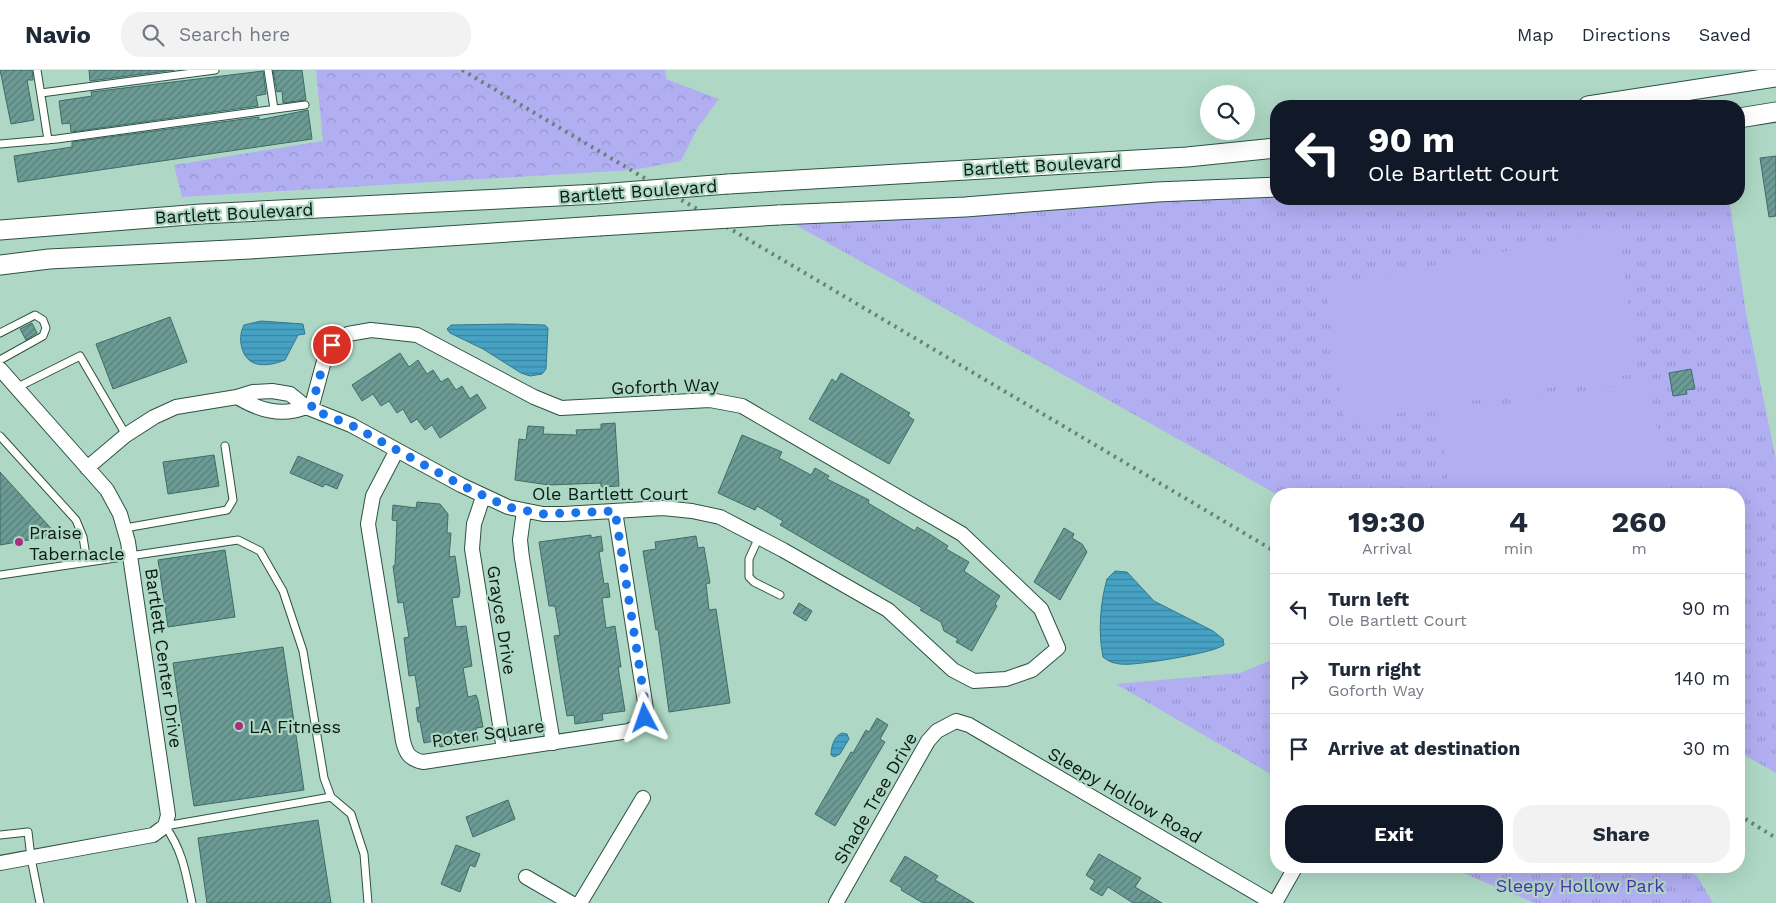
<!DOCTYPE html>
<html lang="en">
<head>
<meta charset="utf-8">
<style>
  :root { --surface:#fff; --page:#f2f2f3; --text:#1f2937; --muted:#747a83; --line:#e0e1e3; --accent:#111827 }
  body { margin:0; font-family:"Work Sans",sans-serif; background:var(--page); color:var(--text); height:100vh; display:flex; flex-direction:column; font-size:19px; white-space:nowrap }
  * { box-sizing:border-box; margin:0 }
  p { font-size:16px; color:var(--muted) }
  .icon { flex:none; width:28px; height:28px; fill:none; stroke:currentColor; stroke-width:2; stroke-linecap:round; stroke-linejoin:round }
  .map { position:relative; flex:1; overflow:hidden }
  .side { position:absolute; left:1270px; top:418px; width:475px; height:385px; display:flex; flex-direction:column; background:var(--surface); border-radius:20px; box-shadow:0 5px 20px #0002 }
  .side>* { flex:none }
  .top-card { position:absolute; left:1270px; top:30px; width:475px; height:105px; border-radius:20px; box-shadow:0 5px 20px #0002; background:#111827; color:#fff; overflow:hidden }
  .buttons { position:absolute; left:1200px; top:15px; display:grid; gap:10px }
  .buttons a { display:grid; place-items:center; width:55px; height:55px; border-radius:50%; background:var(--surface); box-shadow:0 5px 20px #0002; font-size:25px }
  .pin { position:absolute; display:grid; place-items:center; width:42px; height:42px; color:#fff; margin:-21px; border:2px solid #fff; border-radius:50%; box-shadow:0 1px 5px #0007 }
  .me { position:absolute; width:55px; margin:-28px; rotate:356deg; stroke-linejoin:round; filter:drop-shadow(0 0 4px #0008) }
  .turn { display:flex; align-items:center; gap:18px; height:105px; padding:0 15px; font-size:22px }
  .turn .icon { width:65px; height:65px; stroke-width:2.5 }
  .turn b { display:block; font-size:35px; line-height:42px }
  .eta { display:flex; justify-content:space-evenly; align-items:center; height:85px; text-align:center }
  .eta b { font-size:30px; font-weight:700; line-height:35px }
  .action { display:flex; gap:10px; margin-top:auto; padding:10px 15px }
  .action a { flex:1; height:58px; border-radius:20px; background:var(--accent); color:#fff; font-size:20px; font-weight:700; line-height:58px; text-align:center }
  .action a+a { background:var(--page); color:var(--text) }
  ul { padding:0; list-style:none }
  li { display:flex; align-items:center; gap:15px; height:70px; padding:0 15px; border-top:1px solid var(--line) }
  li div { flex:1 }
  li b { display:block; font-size:19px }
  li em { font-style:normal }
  header { display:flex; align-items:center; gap:30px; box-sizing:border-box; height:70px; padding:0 25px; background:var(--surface); border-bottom:1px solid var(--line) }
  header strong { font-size:24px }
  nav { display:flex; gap:28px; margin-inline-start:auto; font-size:18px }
  .search { width:350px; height:45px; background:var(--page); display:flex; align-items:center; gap:12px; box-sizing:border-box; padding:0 18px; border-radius:20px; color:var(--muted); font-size:19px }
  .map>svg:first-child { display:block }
  .forest { fill:url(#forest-crowns) }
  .park { fill:url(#park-tufts) }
  .garden { fill:#b1aef2 }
  .water { fill:url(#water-rules); stroke:#34798f }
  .building { fill:url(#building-hatch); stroke:#3f6c67 }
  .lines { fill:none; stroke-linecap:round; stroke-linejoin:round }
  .service-casing { stroke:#2d5243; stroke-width:9 }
  .minor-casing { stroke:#2d5243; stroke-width:16 }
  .secondary-casing { stroke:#2d5243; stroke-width:21 }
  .service { stroke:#fff; stroke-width:7 }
  .minor { stroke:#fff; stroke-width:14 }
  .secondary { stroke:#fff; stroke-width:19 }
  .rail { stroke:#648275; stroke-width:4; stroke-dasharray:2.5 5; stroke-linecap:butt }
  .secondary-bridge-casing { stroke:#2d5243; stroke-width:21; stroke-linecap:butt }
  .secondary-bridge { stroke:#fff; stroke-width:19 }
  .route { stroke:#1a73e8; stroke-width:9; stroke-dasharray:0 16.2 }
  .poi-dot { fill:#ac2f7f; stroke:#aed8c5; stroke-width:2 }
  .labels { text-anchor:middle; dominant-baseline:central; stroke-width:4.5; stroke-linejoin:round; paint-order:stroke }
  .street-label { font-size:18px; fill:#0a1a14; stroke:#aed8c5 }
  .poi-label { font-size:18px; fill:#0a1a14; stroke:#aed8c5; text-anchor:start }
  .park-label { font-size:18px; fill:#4f30b6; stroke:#aed8c5 }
</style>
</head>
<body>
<header>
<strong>Navio</strong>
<div class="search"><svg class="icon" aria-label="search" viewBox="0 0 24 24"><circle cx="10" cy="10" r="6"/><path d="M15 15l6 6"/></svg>Search here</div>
<nav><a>Map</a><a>Directions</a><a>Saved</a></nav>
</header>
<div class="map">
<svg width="1776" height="833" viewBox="0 0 1776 833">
  <defs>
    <pattern id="forest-crowns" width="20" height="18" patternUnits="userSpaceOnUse" patternTransform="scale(1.25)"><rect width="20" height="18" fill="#b1aef2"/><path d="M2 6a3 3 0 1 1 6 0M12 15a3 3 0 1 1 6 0" fill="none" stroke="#9795cf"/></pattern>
    <pattern id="park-tufts" width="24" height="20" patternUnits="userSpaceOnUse" patternTransform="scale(1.25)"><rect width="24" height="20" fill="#b1aef2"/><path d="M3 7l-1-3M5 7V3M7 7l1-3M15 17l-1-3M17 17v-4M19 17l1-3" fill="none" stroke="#9795cf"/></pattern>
    <pattern id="water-rules" width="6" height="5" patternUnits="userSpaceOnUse" patternTransform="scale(1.25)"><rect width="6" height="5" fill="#46a2c4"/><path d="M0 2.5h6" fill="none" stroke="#39839e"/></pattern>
    <pattern id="building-hatch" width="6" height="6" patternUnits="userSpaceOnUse" patternTransform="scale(1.25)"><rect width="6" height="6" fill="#6c9b95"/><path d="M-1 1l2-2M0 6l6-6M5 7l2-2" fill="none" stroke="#577e78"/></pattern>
  </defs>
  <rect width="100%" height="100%" fill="#aed8c5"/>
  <path class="forest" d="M316,0H665L666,9L719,29L698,57L681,91L633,100L182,127L174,95L323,71Z"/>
  <path class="park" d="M1276,117V129H1729L1746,243L1776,390V703L1739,682V424H1276L778,145Z
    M1276,588V707L1116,614L1240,603Z
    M1446,796H1680L1697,806L1713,833H1535Z"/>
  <path class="garden" d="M1617,160L1639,303L1345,352L1325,216Z
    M1649,311L1668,424H1451L1438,345Z"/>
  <path class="water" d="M261,251L303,254L305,264L298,265L285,290C265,298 245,298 241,274C240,267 241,261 244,255Z
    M511,254L545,255L548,258L546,299L542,304L530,306L521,303L483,279L450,263L447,259L451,255Z
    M1115,501L1127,502L1154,531L1213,561L1223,569L1224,575C1213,583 1149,593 1132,594C1122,595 1111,594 1103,587C1098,562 1100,534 1107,509Z
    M842,663L847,664L849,669L840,684L834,687L831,685C831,677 834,666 842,663Z"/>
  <path class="building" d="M0,0H32L33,10H27L34,50L11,54Z
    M89,0H174L90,11Z
    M273,0H302L306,30L283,33L282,21L277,22Z
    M263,1L266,24L256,26L258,36L71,62L70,53L62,54L59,31L92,26L91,22Z
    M308,40L312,69L18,112L14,86L72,77V72L259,47V50Z
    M1776,86V146L1769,147L1760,88Z
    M170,247L187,292L113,319L96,274Z
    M32,253L37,263L26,270L20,259Z
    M400,283L409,297L418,290L427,304L433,300L441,312L448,308L456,320L462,316L470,329L477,324L486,338L440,368L432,355L425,360L417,349L411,353L403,339L397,343L389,331L381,336L373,324L362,331L352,315Z
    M1691,299L1695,319L1686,320L1687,324L1673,326L1669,303Z
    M841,303L910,343L908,346L914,350L889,394L809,349L832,309L836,312Z
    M615,353L619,416L601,417V413L549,415L515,410L519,369L526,370L528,356L544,357L543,364L577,365L576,360L601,359V354Z
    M742,365L782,382L779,388L811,405L815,398L829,406L827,409L869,430L868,433L915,461L917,457L931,465L948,476L946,479L969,492L964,501L1000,526L995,534L997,536L972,581L956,572L958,569L944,561L941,552L920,540L922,538L780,455L783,451L757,436L755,440L718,423Z
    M214,385L219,416L168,424L163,392Z
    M298,386L343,405L337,419L325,414L323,417L290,403Z
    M0,402L57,465L0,475Z
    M417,432L440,434L448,444L447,463H451L449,487L455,486L460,521L459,527L452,528L456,557L466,556L472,596L463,598L468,627L476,625L478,630L483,657L476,658L478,670L440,677L439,670L424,673L420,652H418L416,638L420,637L415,605L409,606L404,568L409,567L403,532L398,533L393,496L395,495L397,451L392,450L393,435L416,438Z
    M1064,458L1074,464L1072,468L1082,474L1087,482L1060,530L1034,512Z
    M591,465V468L601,466L603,481L599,482L604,514L608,513L610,527L602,528L606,558L615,556L621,597H618L625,641L602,644L603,650L575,654L574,645L567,646L564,629L554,566L560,565L555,536H549L539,472Z
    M696,466L698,478L704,477L710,513L706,514L709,540L716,539L730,633L669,642L658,559L656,560L643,481L656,479L655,472Z
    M225,480L235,547L168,557L158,490Z
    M799,533L812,541L806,551L793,543Z
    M283,577L304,720L194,736L173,593Z
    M877,648L888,655L880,669L885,672L835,756L815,744L851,682L853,683L866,660L869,662Z
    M508,730L515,749L473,767L466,747Z
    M318,750L331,833H207L198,768Z
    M456,775L480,784L475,797L470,795L460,822L441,814Z
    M1099,784L1141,808L1135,817L1162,833H1133L1108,817L1102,826L1090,819L1095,811L1086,805Z
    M905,786L938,806L935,810L974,833H923L901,820L902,818L890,811Z"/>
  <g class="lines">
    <defs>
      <path id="service" d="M37,0L48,70
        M268,0L274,39
        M41,23L215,0
        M0,74L57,69L305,35
        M0,263L35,245L43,250L46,258L43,266L0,290
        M16,318L80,286L126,365
        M0,366L76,450L83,467L87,492
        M125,458L227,440L233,430L225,376
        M759,467L749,489V507L754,512L780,525
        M0,505L238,470L260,481L283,521L303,581L324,708L331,727L165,756C183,781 186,804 192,833
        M331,727L351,744L364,784L368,833
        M0,765L28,762L31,788L40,833"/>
      <path id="minor" d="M0,299L107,420L120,444L128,472L168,745L165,756L153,765L0,793
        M237,327C259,340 281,347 306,337
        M397,380L373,426L368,454L403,671C406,683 409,689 423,692L629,661L643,653L646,639L615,441
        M87,398L126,365L154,347L176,337L237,327L253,322L272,321L290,324L306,337L351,355L461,415L508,437L543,444H564L663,438L692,441L720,447L783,480L888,540L953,600L974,611L1006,609L1032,600L1058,578L1041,539L962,464L742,336L710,330L561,338L534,327L417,265L371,260L348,264L332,275L324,291L311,339
        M483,427L474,454L472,479L504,680
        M524,441L520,470L522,488L553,673
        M526,807L571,833
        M580,833L643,728
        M836,833L928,671L937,661L956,651L969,655L1273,833
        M1275,833L1296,796"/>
      <path id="secondary" d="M1588,36L1776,7
        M1739,48L1776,42
        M728,114L1187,87L1276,78
        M778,145L965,137L1157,122L1276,117
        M0,160L201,144L599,124
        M0,195L49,189L250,179L599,156"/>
    </defs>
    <use href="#service" class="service-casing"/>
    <use href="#minor" class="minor-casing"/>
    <use href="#secondary" class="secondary-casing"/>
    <use href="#service" class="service"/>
    <use href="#minor" class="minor"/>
    <use href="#secondary" class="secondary"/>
    <path class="rail" d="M462,0L1276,482
      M1739,745L1776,768"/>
    <defs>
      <path id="secondary-bridge" d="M599,124L728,114
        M599,156L778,145"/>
    </defs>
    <use href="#secondary-bridge" class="secondary-bridge-casing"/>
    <use href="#secondary-bridge" class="secondary-bridge"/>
  </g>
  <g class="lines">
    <path class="route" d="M332,275L324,291L311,339L351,355L461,415L508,437L543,444L615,441L646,639L645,648"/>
  </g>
  <g class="poi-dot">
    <circle cx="19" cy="472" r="5"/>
    <circle cx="239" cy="656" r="5"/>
  </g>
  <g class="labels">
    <g class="street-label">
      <text transform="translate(1042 95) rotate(-3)">Bartlett Boulevard</text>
      <text transform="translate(638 121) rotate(-4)">Bartlett Boulevard</text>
      <text transform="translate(234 143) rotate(-3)">Bartlett Boulevard</text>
      <text transform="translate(665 316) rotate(-2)">Goforth Way</text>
      <text x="610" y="423">Ole Bartlett Court</text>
      <text transform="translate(502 550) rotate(81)">Grayce Drive</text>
      <text transform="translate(164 588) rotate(82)">Bartlett Center Drive</text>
      <text transform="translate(488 663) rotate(-8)">Poter Square</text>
      <text transform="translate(1125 725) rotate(30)">Sleepy Hollow Road</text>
      <text transform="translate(875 728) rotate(-60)">Shade Tree Drive</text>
    </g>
    <g class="poi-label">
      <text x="29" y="462">Praise<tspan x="29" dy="21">Tabernacle</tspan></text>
      <text x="249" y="656">LA Fitness</text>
    </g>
    <g class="park-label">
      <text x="1580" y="815">Sleepy Hollow Park</text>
    </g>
  </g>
</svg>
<div class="buttons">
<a><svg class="icon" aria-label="search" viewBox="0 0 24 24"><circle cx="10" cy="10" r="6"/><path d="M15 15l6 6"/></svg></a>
</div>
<div class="pin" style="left:332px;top:275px;background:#d93025"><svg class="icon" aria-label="arrive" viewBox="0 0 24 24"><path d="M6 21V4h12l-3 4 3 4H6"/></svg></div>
<svg class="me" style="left:645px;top:648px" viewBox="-20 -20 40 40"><path d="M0-17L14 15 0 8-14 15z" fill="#1a73e8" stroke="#fff" stroke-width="4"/></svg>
<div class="top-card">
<div class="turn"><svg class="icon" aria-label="left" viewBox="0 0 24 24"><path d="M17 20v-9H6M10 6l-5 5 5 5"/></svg><div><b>90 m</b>Ole Bartlett Court</div></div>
</div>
<section class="side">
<div class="eta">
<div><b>19:30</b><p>Arrival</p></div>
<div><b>4</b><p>min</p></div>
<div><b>260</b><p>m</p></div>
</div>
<ul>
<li><svg class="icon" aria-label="left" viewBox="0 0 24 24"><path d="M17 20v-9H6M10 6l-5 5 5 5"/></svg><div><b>Turn left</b><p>Ole Bartlett Court</p></div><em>90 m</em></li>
<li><svg class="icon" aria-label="right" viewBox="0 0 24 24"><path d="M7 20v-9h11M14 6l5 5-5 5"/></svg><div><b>Turn right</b><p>Goforth Way</p></div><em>140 m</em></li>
<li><svg class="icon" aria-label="arrive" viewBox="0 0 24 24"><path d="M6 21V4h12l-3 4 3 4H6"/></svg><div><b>Arrive at destination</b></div><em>30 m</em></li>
</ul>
<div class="action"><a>Exit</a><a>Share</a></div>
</section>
</div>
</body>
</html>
